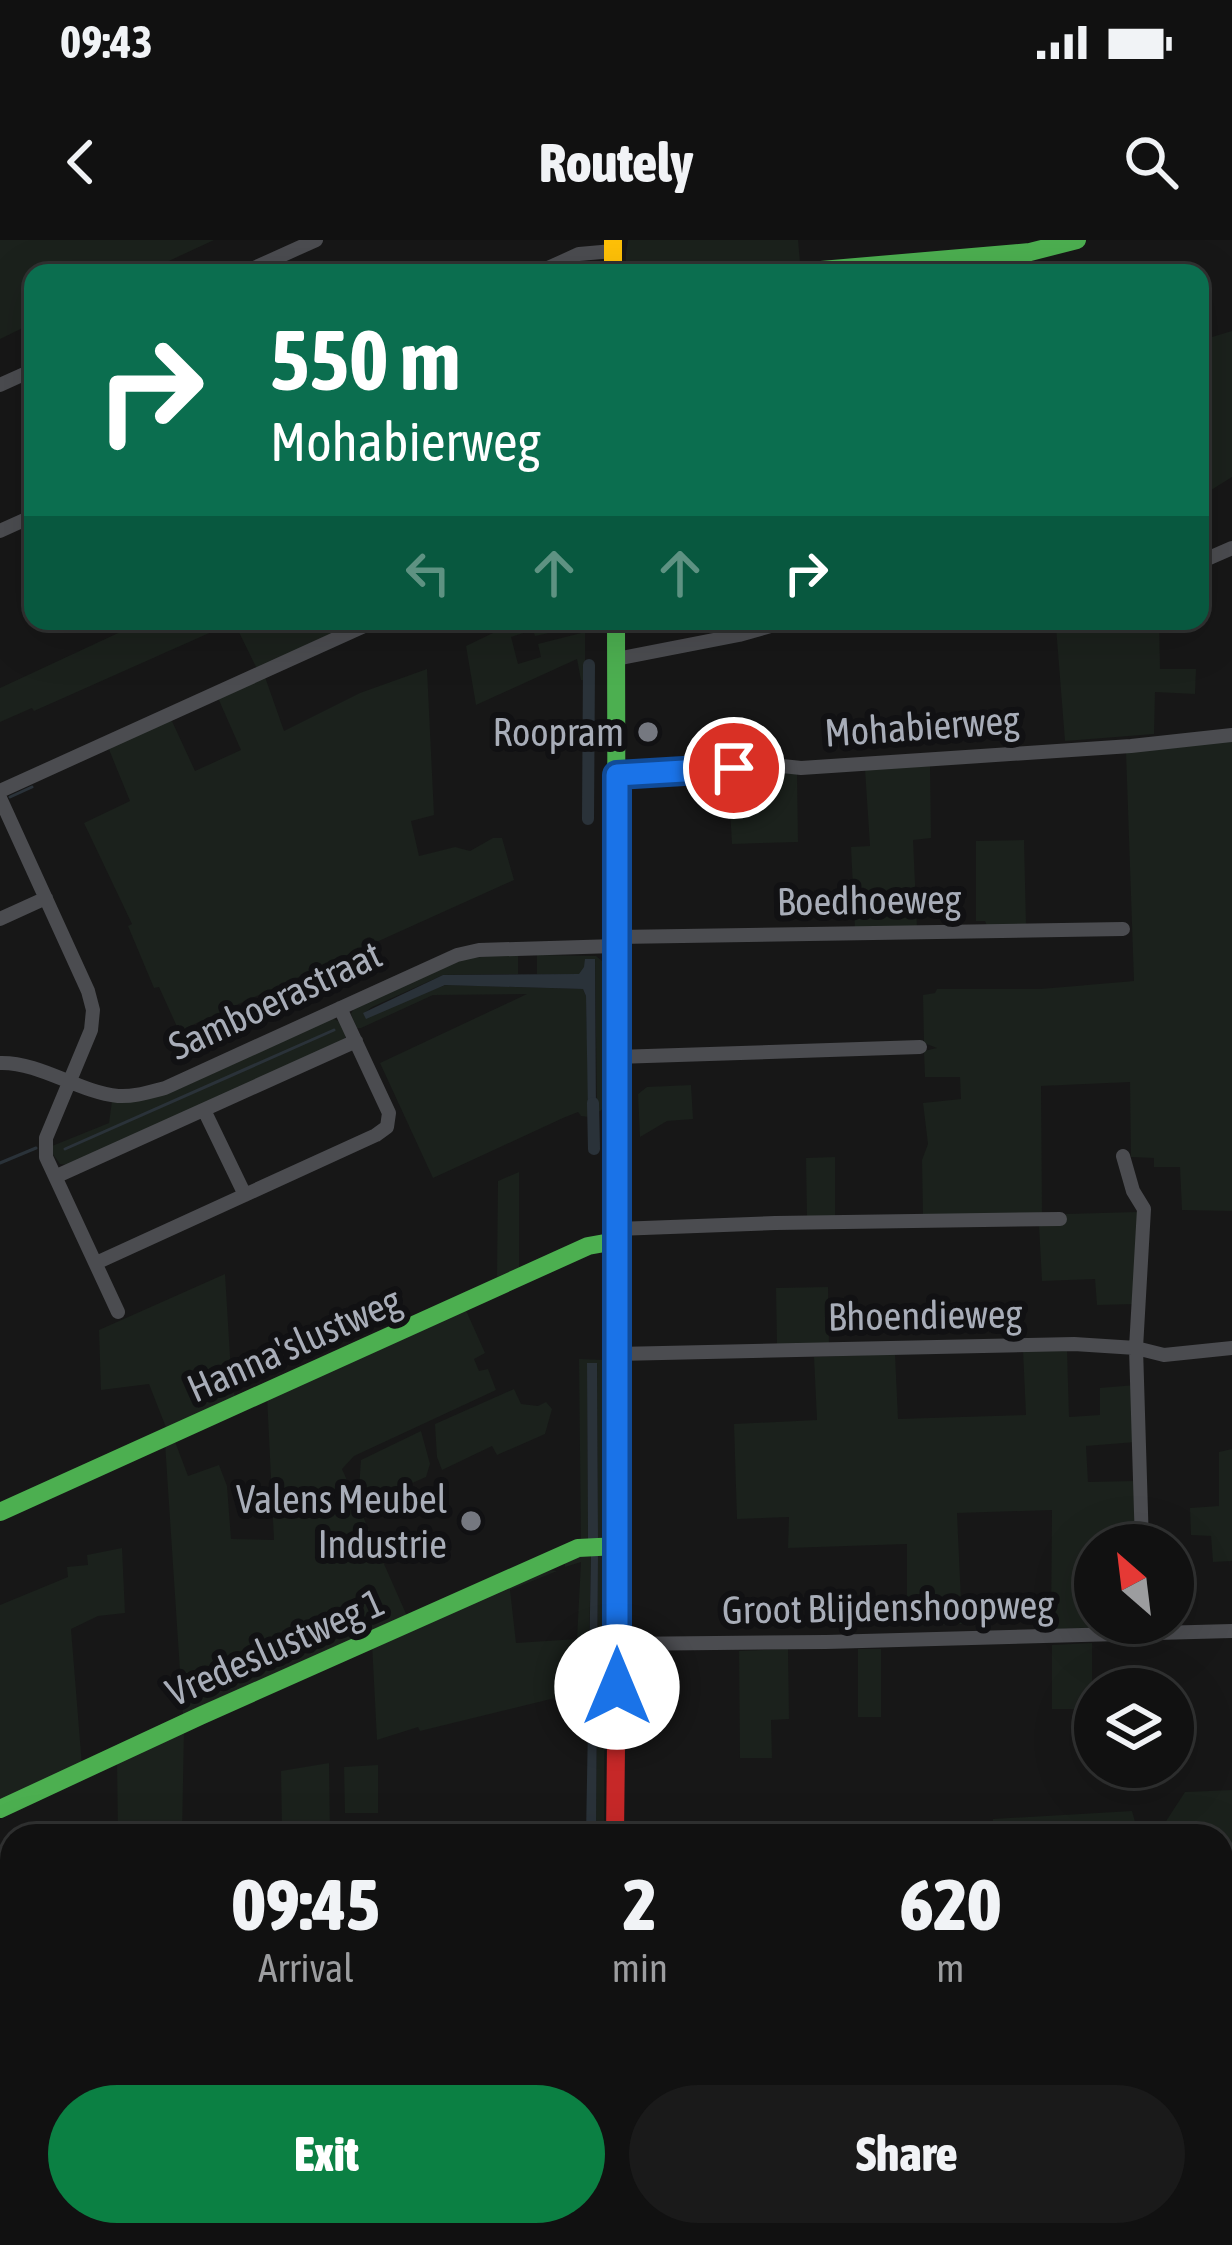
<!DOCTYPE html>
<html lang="en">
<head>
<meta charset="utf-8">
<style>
  :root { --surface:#111; --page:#1a1a1a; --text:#f1f3f6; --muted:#9c9d9f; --line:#303131; --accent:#0b8043 }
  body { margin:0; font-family:"Asap Condensed",sans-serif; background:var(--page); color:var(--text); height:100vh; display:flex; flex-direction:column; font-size:45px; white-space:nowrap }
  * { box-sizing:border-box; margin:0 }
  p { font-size:39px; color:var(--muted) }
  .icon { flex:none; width:66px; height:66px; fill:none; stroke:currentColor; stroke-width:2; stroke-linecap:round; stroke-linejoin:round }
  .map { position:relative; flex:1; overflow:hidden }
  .panel { position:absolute; left:0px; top:1584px; width:1233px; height:423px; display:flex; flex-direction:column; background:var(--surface); border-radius:36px 36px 0 0; box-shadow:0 12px 48px #0002,0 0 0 3px var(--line) }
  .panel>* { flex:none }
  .top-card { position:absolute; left:24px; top:24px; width:1185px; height:366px; border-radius:24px; box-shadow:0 12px 48px #0002,0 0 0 3px var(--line); background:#0b6e4f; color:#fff; overflow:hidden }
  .needle { width:78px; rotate:332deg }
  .buttons { position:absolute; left:1074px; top:1284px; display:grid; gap:24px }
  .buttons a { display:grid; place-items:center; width:120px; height:120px; border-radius:50%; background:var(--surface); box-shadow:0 12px 48px #0002,0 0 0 3px var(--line); font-size:60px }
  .pin { position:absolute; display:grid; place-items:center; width:102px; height:102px; color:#fff; margin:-51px; border:6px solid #fff; border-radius:50%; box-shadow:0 3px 12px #0007 }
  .me { position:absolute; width:132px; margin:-66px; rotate:0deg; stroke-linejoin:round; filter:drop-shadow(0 0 9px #0008) }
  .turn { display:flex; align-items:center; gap:42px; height:252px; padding:0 48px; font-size:54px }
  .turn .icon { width:156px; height:156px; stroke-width:2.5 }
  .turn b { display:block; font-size:84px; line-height:102px }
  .lanes { display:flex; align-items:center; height:114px; padding:0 48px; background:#0003; justify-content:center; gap:60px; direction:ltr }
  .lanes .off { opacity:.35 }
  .eta { display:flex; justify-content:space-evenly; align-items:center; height:204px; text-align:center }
  .eta b { font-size:72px; font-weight:800; line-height:84px }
  .action { display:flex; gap:24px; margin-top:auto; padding:24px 48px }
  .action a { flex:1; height:138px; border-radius:72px; background:var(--accent); color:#fff; font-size:48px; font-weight:800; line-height:138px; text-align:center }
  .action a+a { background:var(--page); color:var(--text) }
  .status { display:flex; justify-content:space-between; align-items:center; height:84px; padding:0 60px; background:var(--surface); direction:ltr }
  .status svg { height:33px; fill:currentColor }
  header { display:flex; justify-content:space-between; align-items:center; height:156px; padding:0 48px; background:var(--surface); font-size:54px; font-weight:800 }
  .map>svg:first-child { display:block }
  .green { fill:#1b211c }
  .water { fill:#2a3239 }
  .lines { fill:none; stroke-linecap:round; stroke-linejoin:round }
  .stream { stroke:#2a3239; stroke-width:3 }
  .canal { stroke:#2a3239; stroke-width:12 }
  .street { stroke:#4b4c50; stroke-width:14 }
  .fast { stroke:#4caf50; stroke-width:18 }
  .slow { stroke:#ffc107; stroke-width:18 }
  .jam { stroke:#c62828; stroke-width:18 }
  .route-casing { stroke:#114b97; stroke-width:30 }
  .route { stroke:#1a73e8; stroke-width:21 }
  .poi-dot { fill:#757880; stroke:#111113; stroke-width:4.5 }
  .labels { text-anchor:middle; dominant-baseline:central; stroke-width:12; stroke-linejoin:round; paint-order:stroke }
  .street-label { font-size:39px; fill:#a8adb8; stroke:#111113 }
  .poi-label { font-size:39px; fill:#a8adb8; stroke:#111113; text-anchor:end }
</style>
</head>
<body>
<div class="status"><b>09:43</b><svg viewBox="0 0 49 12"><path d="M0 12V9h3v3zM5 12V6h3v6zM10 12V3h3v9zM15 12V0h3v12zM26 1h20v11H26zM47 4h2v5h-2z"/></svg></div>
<header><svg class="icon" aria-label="back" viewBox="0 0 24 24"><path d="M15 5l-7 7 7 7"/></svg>Routely<svg class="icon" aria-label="search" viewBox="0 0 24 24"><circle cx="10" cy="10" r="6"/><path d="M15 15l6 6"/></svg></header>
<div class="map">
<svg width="1232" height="2005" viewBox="0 0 1232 2005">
  <rect width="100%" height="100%" fill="#171717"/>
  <path class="green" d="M0,0H214L143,33H33V83L0,99Z
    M628,0H798L800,23C776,25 639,41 629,28C623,21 627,9 628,0Z
    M1232,91V237L1200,257V96L1202,100Z
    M144,381H364L258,431L234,382L34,471L32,468L0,482V448Z
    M518,381H586V385L535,396L533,390L511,397L518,424L541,417L538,404L585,392V440H581L577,419L476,465L466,406Z
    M1072,381H1159L1160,429H1196L1195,454L1155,452L1154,494L1065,501L1056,387Z
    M427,429L434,575L411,581L419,616L455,607L470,611L493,598H502L514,640L179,791L159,747L154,748L128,686L132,684L84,583L130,561L108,507L171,479L195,531L241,510L218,458L265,437L284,491L360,453Z
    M1232,501V971L1182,970L1180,927H1154V918L1131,917L1130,842L1041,846L1042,974L923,977L922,920L928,904L923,863L961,859L960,837H925L924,811L937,808L924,803L923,755L935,753L937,749H1041L1134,741L1126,512Z
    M930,526L931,598L913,600L917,687L855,690L851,607L870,606L865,529Z
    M787,531L797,534L798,602L732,604L728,534Z
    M1024,600L1026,685L987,686L985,681H976V601Z
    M537,715L596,716L602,721L603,869L597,873L595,719L580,734H537Z
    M489,716H518V734L443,735L372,767L363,774L446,745L583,749L586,756L589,877L581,876L578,872L563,878L433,938L380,823L527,754L433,755L361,788H357L351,774L354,768L464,719Z
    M331,778L341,782L346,796L343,802L67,925L60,924L52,913V906L109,883L112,861H140L154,857Z
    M691,845L693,879L667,881L640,897L638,854L647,847Z
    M835,917V977L807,978L806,918Z
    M519,932V1028L497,1037L498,941Z
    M1137,972V1064L1097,1065L1095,1039L1042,1041L1039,985L1065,984L1066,974Z
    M225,1034L232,1149L237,1160L167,1190L149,1144L101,1150L99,1090Z
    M828,1047L829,1105L777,1106L776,1048Z
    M464,1066L485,1113L474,1119L479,1131L488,1129L496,1150L354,1216L342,1229L407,1376L183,1477L165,1203L174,1199L188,1236L219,1225L227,1246L231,1299L274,1300L267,1156Z
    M1067,1109L1069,1177L1100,1175V1148L1135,1145L1136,1202L1086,1206L1088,1242L1134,1241V1305H1095V1383H1136V1386L1051,1389L1052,1270L957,1273L962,1384L907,1386V1304L788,1308L789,1277L737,1279L734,1184L817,1180L814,1117L895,1114L898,1179L1026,1175L1023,1110Z
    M579,1119L606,1120L605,1295L598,1299L597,1123H587L588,1300L581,1301Z
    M514,1149L521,1164L538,1166L546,1162L552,1169L545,1194L497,1215L492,1206L442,1230L437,1217L435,1184Z
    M421,1191L430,1224L426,1237L394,1251L391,1248L365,1259L359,1248L361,1220Z
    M1232,1209V1321L1213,1322L1211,1296L1191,1295L1190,1268L1219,1266V1212Z
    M122,1308L125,1373L98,1376L71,1389L82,1526L0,1564V1365L68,1337L67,1327L88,1325L87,1315Z
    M598,1314L605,1316L604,1596H596Z
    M591,1315L588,1450L420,1491L418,1487L377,1500L372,1403L540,1329L557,1331L510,1350L516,1403L577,1399L581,1322L565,1327V1318Z
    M1092,1403V1469H1052V1405Z
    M788,1409L789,1479L771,1480L772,1518H740L739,1411Z
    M858,1409H881V1477H858Z
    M184,1489L182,1596H118L117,1520Z
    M329,1523L330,1596H252L282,1590L281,1531Z
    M378,1525V1573H345L344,1527Z
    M1232,1550V1724H1221V1596H1143L1159,1592L1185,1552Z
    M1132,1571L1139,1596H993V1579Z
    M1232,1824V2005H778L796,2003V1995H1221V1825Z"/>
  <path class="water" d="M585,719H595L596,877H589L588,872L586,756L583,749L445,745L366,779L363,773L443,735L579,734L584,727Z
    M587,1123H597L598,1299L588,1300Z
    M598,1314L596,1596H586L591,1315Z"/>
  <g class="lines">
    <path class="stream" d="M10,557L32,547
      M65,909L334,790
      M0,923L36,908"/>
    <path class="canal" d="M588,579L589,425
      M593,863L594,909
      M583,2005V1995"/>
    <path class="street" d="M243,33L316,0
      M537,33L579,14L613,11
      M0,145L33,130
      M0,291L33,276
      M1200,322L1232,308
      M616,419L739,395L788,381
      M617,535L773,525L801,528L1131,506L1232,495
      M0,551L375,381
      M0,558L88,751L93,770L91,790L46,898V917L118,1072
      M0,679L46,658
      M617,697L1123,689
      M616,817L920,807
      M0,823C41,822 78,852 118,856C135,857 149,852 165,848L457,715L479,710L616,706
      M204,870L245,955
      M1123,916L1133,951L1144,969L1136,1108L1142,1305
      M57,936L356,801
      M617,989L775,983L1060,979
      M96,1023L376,895L387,887L389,873L340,768
      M617,1114L1074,1104L1136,1108L1164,1115L1232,1108
      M617,1404L826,1402L1232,1391
      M348,2005V1995
      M440,2005V1995
      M529,2005V1995"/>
    <path class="fast" d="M786,33L1030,12L1077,0
      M616,381L618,1326
      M0,1272L588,1006L616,1001
      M0,1569L200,1476L578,1308L618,1306
      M609,1995V2005"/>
    <path class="slow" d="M613,0V33"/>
    <path class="jam" d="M615,1596L618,1326"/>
  </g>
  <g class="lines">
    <defs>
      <path id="route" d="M617,1447V535L734,528"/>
    </defs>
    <use href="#route" class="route-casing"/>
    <use href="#route" class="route"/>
  </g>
  <g class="poi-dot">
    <circle cx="648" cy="492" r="12"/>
    <circle cx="471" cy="1281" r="12"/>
  </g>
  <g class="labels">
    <g class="street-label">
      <text transform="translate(922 486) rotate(-4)">Mohabierweg</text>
      <text transform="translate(869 660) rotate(-1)">Boedhoeweg</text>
      <text transform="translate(275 760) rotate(-25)">Samboerastraat</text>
      <text transform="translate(925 1075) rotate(-1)">Bhoendieweg</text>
      <text transform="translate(294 1104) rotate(-24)">Hanna'slustweg</text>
      <text transform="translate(888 1367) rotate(-1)">Groot Blijdenshoopweg</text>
      <text transform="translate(275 1407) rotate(-24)">Vredeslustweg 1</text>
    </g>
    <g class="poi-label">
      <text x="624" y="492">Roopram</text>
      <text x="447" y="1259">Valens Meubel<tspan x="447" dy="45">Industrie</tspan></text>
    </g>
  </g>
</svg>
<div class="buttons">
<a><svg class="needle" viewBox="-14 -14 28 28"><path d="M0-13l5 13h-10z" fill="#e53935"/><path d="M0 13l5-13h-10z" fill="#9c9d9f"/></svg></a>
<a><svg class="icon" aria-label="layers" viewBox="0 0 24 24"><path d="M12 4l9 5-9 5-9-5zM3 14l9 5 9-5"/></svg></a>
</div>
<div class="pin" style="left:734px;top:528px;background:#d93025"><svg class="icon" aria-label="arrive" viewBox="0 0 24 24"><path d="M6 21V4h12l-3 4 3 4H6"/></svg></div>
<svg class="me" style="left:617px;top:1447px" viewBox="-20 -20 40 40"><circle r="19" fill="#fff"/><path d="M0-13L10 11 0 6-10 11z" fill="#1a73e8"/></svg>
<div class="top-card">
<div class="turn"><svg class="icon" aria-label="right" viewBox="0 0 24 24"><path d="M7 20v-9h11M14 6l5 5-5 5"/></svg><div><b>550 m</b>Mohabierweg</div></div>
<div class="lanes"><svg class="icon off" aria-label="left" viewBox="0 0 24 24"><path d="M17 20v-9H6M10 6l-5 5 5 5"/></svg><svg class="icon off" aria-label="ahead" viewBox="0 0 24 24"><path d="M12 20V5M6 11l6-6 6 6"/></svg><svg class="icon off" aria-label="ahead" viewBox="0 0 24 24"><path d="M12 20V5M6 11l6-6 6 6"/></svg><svg class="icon" aria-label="right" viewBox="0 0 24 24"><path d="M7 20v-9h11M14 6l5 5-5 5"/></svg></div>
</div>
<section class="panel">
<div class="eta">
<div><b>09:45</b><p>Arrival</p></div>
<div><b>2</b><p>min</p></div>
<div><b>620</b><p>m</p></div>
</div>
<div class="action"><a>Exit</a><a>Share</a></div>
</section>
</div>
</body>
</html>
